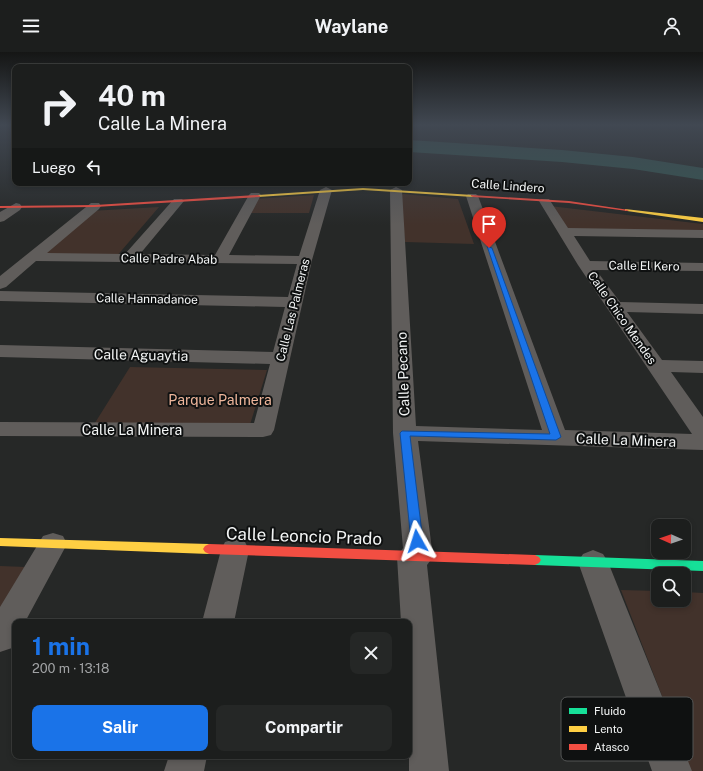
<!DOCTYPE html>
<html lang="es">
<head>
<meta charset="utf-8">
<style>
  :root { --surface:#1c1e1d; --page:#252726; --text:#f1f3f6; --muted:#a0a2a4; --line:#3a3c3b; --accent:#1a73e8 }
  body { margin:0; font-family:"Public Sans",sans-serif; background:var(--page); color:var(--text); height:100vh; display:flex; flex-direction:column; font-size:15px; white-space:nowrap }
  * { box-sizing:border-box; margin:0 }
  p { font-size:13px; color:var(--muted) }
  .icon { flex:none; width:22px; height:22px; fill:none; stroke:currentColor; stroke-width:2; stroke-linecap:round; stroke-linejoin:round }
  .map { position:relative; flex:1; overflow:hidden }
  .drawer { position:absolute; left:12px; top:567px; width:400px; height:140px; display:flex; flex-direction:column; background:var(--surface); border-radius:8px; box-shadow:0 2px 6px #0003,0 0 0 1px var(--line) }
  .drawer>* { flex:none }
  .top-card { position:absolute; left:12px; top:12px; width:400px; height:122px; border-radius:8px; box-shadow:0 2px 6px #0003,0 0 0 1px var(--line); background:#1c1e1d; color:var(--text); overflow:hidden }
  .needle { width:26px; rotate:272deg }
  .controls { position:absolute; left:651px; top:467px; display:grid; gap:8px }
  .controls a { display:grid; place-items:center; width:40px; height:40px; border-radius:8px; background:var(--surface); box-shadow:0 2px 6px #0003,0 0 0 1px var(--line); font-size:20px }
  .pin { position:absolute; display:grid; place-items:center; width:34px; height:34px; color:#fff; margin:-41px -17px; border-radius:50% 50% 50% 0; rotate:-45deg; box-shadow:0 0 4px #0007 }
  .pin .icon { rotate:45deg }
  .me { position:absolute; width:44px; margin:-22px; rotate:354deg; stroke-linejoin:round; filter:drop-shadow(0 0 3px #0008) }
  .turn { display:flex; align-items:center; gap:14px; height:84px; padding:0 20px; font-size:18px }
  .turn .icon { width:52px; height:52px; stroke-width:2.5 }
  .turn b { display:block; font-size:28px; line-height:34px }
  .then { display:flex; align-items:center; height:38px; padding:0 20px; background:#0003; gap:8px; font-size:15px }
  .round { display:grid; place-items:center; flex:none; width:42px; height:42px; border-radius:8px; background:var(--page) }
  .head { display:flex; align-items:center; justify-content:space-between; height:68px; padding:0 20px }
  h1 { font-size:24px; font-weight:700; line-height:30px; color:var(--accent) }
  .primary-button { display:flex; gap:8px; margin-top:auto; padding:8px 20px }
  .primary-button a { flex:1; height:46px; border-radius:8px; background:var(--accent); color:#fff; font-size:16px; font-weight:700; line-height:46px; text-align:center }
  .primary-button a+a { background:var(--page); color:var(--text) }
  header { display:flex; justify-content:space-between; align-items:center; height:52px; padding:0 20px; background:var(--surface); font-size:18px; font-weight:700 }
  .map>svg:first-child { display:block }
  .green { fill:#42322b }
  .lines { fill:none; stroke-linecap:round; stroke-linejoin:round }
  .river { fill:#345752; fill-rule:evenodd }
  .street { fill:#605d5b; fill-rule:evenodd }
  .fast { fill:#16e098; fill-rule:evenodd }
  .slow { fill:#ffcf43; fill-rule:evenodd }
  .jam { fill:#f24e42; fill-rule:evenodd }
  .route { fill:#1a73e8; stroke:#114b97 }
  .labels { text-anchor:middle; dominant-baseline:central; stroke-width:4; stroke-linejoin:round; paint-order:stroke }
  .far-street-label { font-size:12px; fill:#f3f5f5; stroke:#0f1111 }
  .street-label { font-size:14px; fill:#f3f5f5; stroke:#0f1111 }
  .park-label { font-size:14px; fill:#efb69b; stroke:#0f1111 }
  .near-street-label { font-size:17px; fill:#f3f5f5; stroke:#0f1111 }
  .key { fill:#0f1111; stroke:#535555; stroke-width:1 }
  .key-label { font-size:11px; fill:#f3f5f5 }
</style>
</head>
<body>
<header><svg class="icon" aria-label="menu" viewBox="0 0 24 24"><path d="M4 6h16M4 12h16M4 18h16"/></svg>Waylane<svg class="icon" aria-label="person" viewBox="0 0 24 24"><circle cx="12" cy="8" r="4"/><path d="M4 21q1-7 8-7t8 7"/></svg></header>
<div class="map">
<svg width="703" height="719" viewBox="0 0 703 719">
  <rect width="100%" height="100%" fill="#262827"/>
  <path class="green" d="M403,142L458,147L474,192L405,190L400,144Z
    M314,143L309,161H247L254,147Z
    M550,154L703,172V182L569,179Z
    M159,155L116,205L40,203L90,159Z
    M130,315L267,318L248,379L93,374Z
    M0,514L26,515L0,559Z
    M621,538L658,539V548H684V540L703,541V719H691Z"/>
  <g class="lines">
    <path class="river" d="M409,88L562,98L633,105L703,116V128L633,117L562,110L409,100Z"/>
    <path class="street" d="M326,135L332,138L312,208L274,378L271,383L263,385L0,384V370L254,371L270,312L0,305V293L273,300L285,255L0,249V239L288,245L297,212L36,209L6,235L0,237V224L91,151H99L101,154L99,157L47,201L125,202L174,147H182L184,149L140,202L215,203L249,143L251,141H259L261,143L229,203L299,204L320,138Z
      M396,135L402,138L416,374L542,378L466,144L468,142H476L478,144L565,378L692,382L578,213L539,149L541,147H549L568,176L703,178V186L574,184L590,209L703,211V219L596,218L620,250L703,252V262L627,260L662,308L703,309V321L671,320L703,365V398L418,389L433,505L427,513L449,719H409V570H401L397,505L403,496L393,381L390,138Z
      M16,151L20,152L22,155L20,158L4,169L0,170V160Z
      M53,481L63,484L67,492L25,570H15V589L12,596L0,600V555L43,484Z
      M235,487L245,490L249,498L234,570H202L221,498L225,490Z
      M593,498L603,502L608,510L692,719H652L578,510L583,502Z
      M169,704H207L204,719H164Z"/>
    <path class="fast" d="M535,503L703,509V519L535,513L531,511L529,508L531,505Z"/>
    <path class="slow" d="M363,136L473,143L475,144L473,145L363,138L258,145L256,144L258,143Z
      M625,157L703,166V170L627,159H625Z
      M0,486L209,492L213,494L215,497L213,500L209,502L0,494Z"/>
    <path class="jam" d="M258,143L260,144V145L95,155L0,156V154L95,153Z
      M471,143L569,149L629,158L627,159L569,151L473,145L471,144Z
      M209,492L535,503L539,505L541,508L539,511L535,513L209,502L205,500L203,497L205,494Z"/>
  </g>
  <linearGradient id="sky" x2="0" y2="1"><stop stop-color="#151615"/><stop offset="0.42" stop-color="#414852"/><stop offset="1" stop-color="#414852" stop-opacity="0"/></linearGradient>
  <rect width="703" height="173" fill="url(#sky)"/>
  <path class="route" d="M487,194L492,196L561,385L556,388L410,384L423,489L421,492L417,494L413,492L411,489L400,381L402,379L550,382Z"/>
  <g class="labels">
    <g class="far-street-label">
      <text transform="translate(508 134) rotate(4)">Calle Lindero</text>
      <text transform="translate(169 207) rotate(1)">Calle Padre Abab</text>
      <text transform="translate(644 214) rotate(1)">Calle El Kero</text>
      <text transform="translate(147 247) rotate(1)">Calle Hannadanoe</text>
      <text transform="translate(293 258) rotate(-76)">Calle Las Palmeras</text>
      <text transform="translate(622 266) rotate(55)">Calle Chico Mendes</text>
    </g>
    <g class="street-label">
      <text transform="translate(141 303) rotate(1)">Calle Aguaytia</text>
      <text transform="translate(403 322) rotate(-92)">Calle Pecano</text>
      <text x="132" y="378">Calle La Minera</text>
      <text transform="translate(626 388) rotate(2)">Calle La Minera</text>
    </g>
    <g class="park-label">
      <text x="220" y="348">Parque Palmera</text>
    </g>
    <g class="near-street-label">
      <text transform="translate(304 484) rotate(2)">Calle Leoncio Prado</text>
    </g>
  </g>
  <rect x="561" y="645" width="132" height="64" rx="6" class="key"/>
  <rect x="569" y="656" width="18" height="6" fill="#16e098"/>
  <rect x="569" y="674" width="18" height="6" fill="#ffcf43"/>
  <rect x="569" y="692" width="18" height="6" fill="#f24e42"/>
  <g class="key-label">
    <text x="594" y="663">Fluido</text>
    <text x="594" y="681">Lento</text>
    <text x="594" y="699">Atasco</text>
  </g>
</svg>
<div class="controls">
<a><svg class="needle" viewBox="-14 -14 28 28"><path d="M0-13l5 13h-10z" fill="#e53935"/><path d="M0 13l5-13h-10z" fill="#a0a2a4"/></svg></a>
<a><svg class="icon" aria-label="search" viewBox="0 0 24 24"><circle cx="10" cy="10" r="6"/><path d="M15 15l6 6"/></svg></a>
</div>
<div class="pin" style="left:489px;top:196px;background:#d93025"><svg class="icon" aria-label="arrive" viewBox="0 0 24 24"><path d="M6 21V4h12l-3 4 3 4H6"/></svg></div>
<svg class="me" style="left:417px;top:489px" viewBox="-20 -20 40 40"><path d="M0-17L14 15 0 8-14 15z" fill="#1a73e8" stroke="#fff" stroke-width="4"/></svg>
<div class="top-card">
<div class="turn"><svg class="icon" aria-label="right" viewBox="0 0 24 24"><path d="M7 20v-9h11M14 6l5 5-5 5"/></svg><div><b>40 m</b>Calle La Minera</div></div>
<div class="then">Luego<svg class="icon" aria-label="left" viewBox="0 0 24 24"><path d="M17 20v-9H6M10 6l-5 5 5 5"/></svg></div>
</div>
<section class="drawer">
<div class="head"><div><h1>1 min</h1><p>200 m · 13:18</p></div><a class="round"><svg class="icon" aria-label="close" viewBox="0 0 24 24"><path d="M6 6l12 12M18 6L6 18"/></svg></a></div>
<div class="primary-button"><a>Salir</a><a>Compartir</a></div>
</section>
</div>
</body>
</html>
